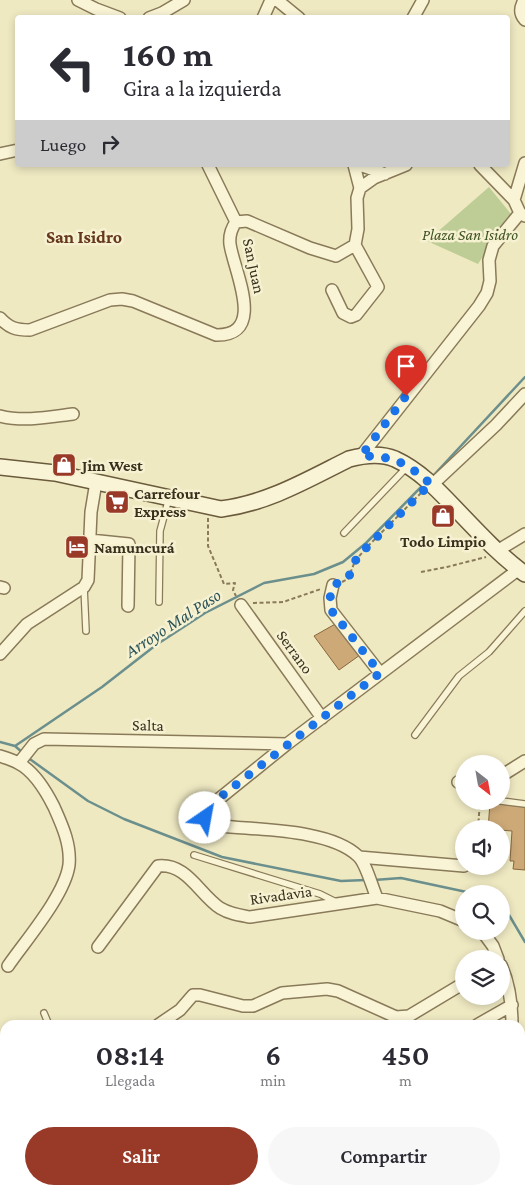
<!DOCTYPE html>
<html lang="es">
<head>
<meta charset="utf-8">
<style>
  :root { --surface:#fff; --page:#f7f7f7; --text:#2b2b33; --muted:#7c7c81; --accent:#993928 }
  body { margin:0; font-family:"Crimson Pro",serif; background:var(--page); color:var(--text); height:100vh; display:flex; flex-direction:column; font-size:19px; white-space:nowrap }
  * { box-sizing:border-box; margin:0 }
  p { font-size:16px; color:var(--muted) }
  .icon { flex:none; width:28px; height:28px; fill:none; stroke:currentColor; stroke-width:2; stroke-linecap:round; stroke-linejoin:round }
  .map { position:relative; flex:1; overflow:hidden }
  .details { position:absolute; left:0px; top:1020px; width:525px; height:175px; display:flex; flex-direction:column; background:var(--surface); border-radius:15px 15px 0 0; box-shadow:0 2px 8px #0003 }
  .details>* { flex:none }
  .top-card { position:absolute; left:15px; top:15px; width:495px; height:152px; border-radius:5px; box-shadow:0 2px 8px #0003; background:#fff; color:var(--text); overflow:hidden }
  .needle { width:32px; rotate:149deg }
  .tools { position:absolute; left:455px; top:755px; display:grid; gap:10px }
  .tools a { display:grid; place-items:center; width:55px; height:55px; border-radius:50%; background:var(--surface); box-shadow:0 2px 8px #0003; font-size:25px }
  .pin { position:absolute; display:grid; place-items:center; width:42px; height:42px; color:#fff; margin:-51px -21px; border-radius:50% 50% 50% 0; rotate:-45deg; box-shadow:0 0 5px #0007 }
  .pin .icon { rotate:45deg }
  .me { position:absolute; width:55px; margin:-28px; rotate:33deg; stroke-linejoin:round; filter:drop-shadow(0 0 4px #0008) }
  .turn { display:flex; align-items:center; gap:18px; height:105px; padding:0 25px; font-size:22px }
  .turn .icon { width:65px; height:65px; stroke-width:2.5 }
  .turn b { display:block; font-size:35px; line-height:42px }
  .then { display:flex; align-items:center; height:48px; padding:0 25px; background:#0003; gap:10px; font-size:19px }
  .eta { display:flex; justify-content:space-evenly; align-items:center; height:85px; text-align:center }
  .eta b { font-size:30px; font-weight:600; line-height:35px }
  .action { display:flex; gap:10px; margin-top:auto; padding:10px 25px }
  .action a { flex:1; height:58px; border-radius:30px; background:var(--accent); color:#fff; font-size:20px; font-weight:600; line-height:58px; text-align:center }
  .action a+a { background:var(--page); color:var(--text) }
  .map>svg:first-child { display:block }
  .green { fill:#bdcd95 }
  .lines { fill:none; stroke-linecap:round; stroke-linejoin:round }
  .stream { stroke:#6b8f8c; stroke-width:2.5 }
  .building { fill:#cda977; stroke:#88683e }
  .lane-casing { stroke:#897a59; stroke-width:8 }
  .street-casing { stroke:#897a59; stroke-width:14 }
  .secondary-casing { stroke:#6a5b3c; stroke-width:18 }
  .path { stroke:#897a59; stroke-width:2; stroke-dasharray:4 2.5; stroke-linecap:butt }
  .lane { stroke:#f9f4d5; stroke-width:5.5 }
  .street { stroke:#f9f4d5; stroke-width:11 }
  .secondary { stroke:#f9f4d5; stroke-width:15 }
  .route { stroke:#1a73e8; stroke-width:9; stroke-dasharray:0 16.2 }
  .labels { text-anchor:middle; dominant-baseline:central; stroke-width:5; stroke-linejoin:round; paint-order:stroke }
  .park-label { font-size:16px; font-style:italic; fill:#405523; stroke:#f6f1d1 }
  .street-label { font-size:16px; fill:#382f1d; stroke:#f6f1d1 }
  .poi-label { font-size:16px; font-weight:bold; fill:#382f1d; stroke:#f6f1d1; text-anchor:start }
  .neighbourhood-label { font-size:18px; font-weight:bold; fill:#65371c; stroke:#f6f1d1 }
  .water-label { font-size:18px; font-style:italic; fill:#2c5458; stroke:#f6f1d1 }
</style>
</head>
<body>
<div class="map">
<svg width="525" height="1195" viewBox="0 0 525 1195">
  <rect width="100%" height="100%" fill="#efe9c2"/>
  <path class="green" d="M489,187L511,214L478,264L427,241Z"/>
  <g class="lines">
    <path class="stream" d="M432,477L525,377
      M0,742L15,746L23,753
      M15,746L102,687L156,645L205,613L264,583L314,574L343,562L366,543L422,486
      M27,757L88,801L124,819L222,857L341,881L366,880
      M374,880L401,878L476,894
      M501,910L509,915L525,942"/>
  </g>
  <path class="building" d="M337,623L360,655L339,670L314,636Z
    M490,803L525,807V870L513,869L514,861H510L512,831L488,829Z"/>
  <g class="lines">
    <defs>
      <path id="lane" d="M344,533L406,468
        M84,587L86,631
        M159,602L160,531L169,498
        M415,735L459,676L489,652L525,611
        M501,801L525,804
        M194,855L320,894L336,902
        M44,1013L49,1025"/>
      <path id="street" d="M78,0L96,9L120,18
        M277,0L299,18
        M524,0C520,8 519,13 525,20
        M149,18L162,13L184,0
        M263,18L271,0
        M413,18L423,0
        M0,154L18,150
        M208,165L236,222
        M354,165L360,188
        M360,165L385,174
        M480,165L514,200L520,213L525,216
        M514,200L525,163
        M332,290L343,313L351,317L356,315L378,287L355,245
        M0,318C9,328 16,330 30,330L110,300L122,299L133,301L216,335C268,336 233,269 230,244C229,235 231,229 236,222L247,221L310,248L336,256L355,245L358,229L357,198L360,188L374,178L406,165
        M0,416C24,422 49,417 73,414
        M361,456L479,306L487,293L490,281L489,260L493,246L520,213
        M432,485L496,425L525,394
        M90,540L129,544L128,606
        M497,551L525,534
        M333,585L330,598L331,610L380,673
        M0,587L4,588
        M241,605L322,718
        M0,654L27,624L84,587L88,580L91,512L96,482
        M0,756C6,758 13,760 18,763C34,771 46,791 54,807C62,825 71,844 69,865C65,895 26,940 8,966
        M19,763L34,744L44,739L287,744
        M501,776L525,761
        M458,782L464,784
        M359,857L464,866
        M377,898C372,887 366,863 358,856C330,829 259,830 221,826C211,824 206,822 204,811L287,744L519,569
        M482,931L493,946L498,959
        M98,947L158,866C187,863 199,894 220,908C230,914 239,915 250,917L377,898L440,911L464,921
        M501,965C510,985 512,1004 512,1025
        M158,1025L180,1010L193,995H200L243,1006H253L282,993L327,989L338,991L396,1017L409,1016L464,983
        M477,1025L512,1005
        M520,1169L525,1184
        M0,1177L5,1176
        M73,1195L84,1190
        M271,1195L278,1190"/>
      <path id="secondary" d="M0,467L55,473L221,509C268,503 307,480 349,459C364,455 381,453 395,459C419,470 437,489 455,508C477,531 499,555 525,574"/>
    </defs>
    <use href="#lane" class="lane-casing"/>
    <use href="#street" class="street-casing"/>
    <use href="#secondary" class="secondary-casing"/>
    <path class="path" d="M208,518V546L224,584L235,583L233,590L236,596
      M421,572L447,567L486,557
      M342,582L348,579L355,561L367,547L422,492
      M253,603L283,602L321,589
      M478,829L480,801
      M520,1058H525"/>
    <use href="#lane" class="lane"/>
    <use href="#street" class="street"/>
    <use href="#secondary" class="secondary"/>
  </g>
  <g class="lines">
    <path class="route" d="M205,818L204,811L210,805L380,673L331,610L330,598L333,585L348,579L355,561L367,547L424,490L432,485C406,463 396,456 361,456L406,396"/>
  </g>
  <defs>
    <symbol id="shop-square" viewBox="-11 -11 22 22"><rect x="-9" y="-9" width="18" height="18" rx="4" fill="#993928" stroke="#f6f1d1"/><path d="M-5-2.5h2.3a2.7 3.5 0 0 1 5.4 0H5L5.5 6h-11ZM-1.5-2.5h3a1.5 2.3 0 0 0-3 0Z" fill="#fff"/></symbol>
    <symbol id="supermarket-square" viewBox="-11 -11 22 22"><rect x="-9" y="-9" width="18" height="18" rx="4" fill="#993928" stroke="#f6f1d1"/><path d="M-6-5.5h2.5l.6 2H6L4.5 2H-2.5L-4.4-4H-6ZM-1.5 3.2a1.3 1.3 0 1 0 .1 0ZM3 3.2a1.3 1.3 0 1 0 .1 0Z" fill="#fff"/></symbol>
    <symbol id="hotel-square" viewBox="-11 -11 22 22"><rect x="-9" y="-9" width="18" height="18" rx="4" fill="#993928" stroke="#f6f1d1"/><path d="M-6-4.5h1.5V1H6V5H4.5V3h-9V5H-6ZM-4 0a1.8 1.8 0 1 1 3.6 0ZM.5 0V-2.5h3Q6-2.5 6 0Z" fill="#fff"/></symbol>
  </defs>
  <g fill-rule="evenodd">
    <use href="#shop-square" x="50" y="451" width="28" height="28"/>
    <use href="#supermarket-square" x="103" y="488" width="28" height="28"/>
    <use href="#shop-square" x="429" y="502" width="28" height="28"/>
    <use href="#hotel-square" x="63" y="533" width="28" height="28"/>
  </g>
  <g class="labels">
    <g class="park-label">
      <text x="470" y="234">Plaza San Isidro</text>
    </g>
    <g class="street-label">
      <text transform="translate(254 266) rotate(78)">San Juan</text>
      <text transform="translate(295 652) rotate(54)">Serrano</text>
      <text transform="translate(148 725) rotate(1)">Salta</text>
      <text transform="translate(281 895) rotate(-8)">Rivadavia</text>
    </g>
    <g class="poi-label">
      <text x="82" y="465">Jim West</text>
      <text x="134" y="493">Carrefour<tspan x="134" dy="18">Express</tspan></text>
      <text x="443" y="541" text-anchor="middle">Todo Limpio</text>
      <text x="94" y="547">Namuncurá</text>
    </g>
    <g class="neighbourhood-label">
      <text x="84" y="237">San Isidro</text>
    </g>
    <g class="water-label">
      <text transform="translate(173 623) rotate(-33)">Arroyo Mal Paso</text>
    </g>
  </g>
</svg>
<div class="tools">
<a><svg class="needle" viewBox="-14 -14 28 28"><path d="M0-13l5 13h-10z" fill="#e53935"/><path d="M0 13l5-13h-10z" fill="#7c7c81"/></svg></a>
<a><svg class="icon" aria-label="sound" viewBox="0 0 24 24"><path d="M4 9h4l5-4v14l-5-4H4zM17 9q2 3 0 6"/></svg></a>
<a><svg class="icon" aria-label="search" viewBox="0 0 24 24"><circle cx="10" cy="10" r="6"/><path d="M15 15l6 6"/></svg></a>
<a><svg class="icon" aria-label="layers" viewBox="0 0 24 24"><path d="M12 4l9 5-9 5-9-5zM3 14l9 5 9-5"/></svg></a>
</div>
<div class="pin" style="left:406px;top:396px;background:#d93025"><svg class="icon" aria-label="arrive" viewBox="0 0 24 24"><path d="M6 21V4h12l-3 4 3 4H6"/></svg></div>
<svg class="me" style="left:205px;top:818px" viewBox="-20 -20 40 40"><circle r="19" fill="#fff"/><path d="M0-13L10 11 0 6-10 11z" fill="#1a73e8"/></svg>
<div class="top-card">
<div class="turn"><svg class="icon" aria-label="left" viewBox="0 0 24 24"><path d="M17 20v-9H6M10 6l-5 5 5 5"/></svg><div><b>160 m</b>Gira a la izquierda</div></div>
<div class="then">Luego<svg class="icon" aria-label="right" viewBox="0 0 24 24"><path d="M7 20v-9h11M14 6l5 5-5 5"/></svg></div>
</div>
<section class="details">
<div class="eta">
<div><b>08:14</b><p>Llegada</p></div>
<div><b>6</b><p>min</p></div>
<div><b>450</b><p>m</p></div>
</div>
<div class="action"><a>Salir</a><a>Compartir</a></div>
</section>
</div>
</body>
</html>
